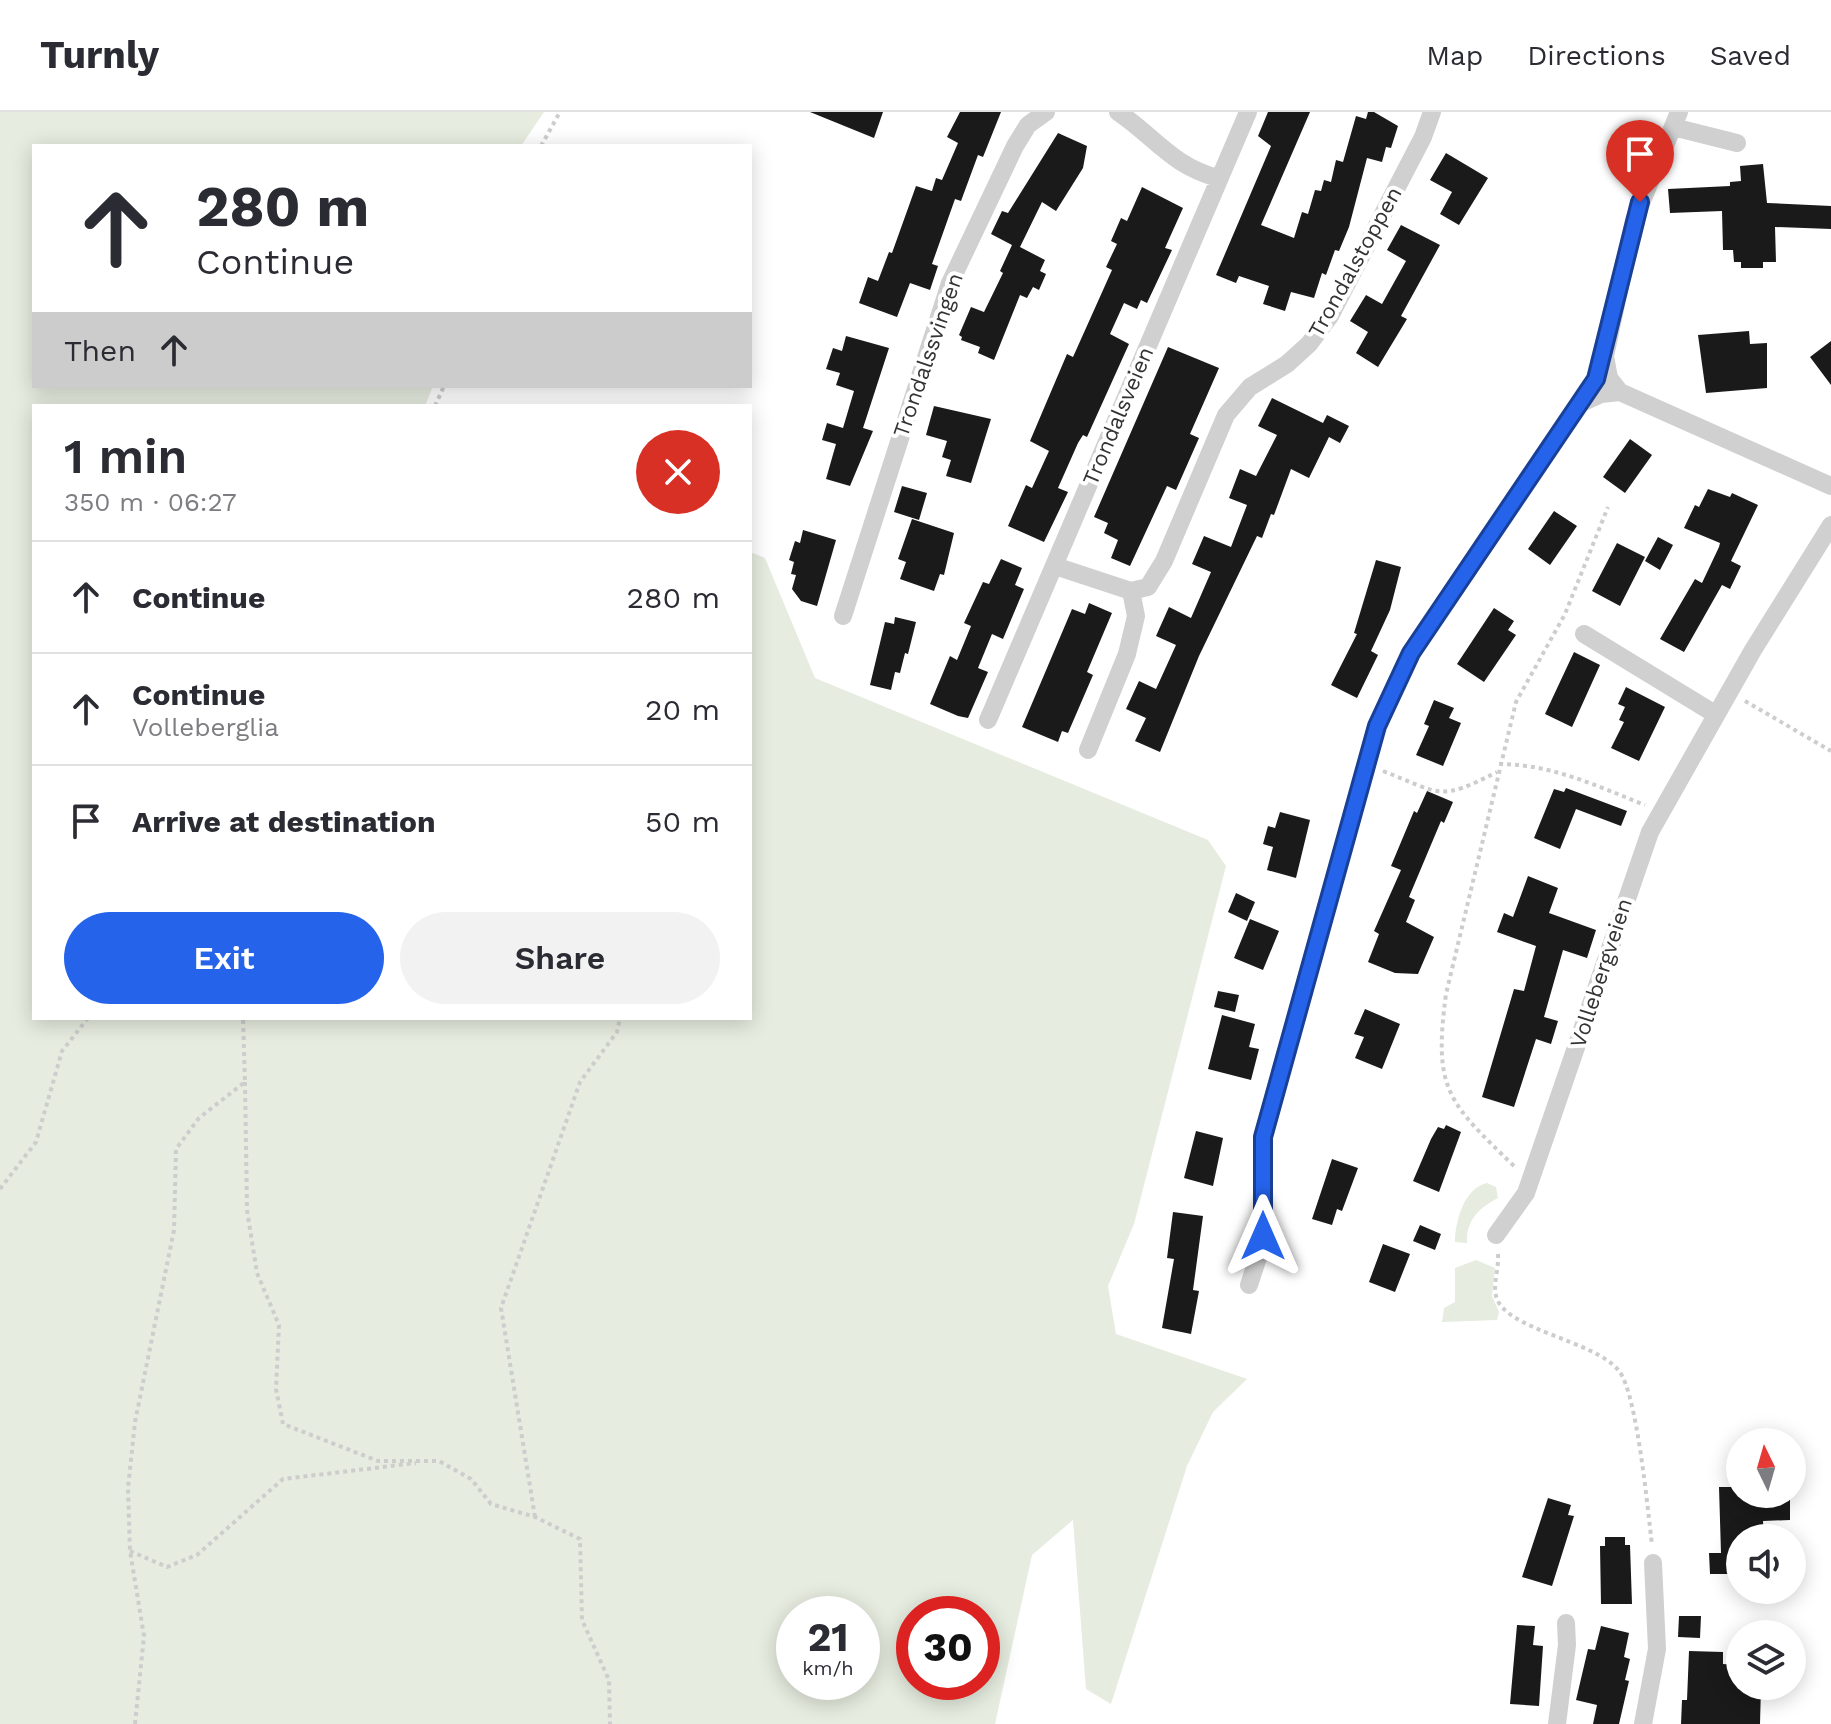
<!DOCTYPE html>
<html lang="en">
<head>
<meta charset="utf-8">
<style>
  :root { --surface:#fff; --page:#f2f2f3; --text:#2b2b33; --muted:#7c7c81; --line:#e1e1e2; --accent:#2563eb }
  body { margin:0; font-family:"Work Sans",sans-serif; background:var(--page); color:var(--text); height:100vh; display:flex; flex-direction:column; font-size:30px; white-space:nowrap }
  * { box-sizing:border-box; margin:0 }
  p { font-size:26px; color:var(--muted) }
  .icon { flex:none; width:44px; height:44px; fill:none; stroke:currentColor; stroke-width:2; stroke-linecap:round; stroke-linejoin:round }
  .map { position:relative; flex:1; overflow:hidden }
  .drawer { position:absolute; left:32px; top:292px; width:720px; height:616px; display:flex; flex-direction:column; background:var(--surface); border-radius:0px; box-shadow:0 4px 20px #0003 }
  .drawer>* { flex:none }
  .guide { position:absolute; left:32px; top:32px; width:720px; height:244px; border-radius:0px; box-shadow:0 4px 20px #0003; background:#fff; color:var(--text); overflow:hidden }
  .needle { width:52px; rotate:355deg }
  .fabs { position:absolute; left:1726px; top:1316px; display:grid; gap:16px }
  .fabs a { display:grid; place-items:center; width:80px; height:80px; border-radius:50%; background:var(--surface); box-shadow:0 4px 20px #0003; font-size:40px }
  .speed { position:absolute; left:776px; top:1484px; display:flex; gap:16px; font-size:40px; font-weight:700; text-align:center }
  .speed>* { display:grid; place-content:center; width:104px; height:104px; border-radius:50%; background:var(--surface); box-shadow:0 4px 20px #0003; line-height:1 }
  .speed small { font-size:20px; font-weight:400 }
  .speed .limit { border:12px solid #d22; background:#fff; color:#111 }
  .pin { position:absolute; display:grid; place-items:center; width:68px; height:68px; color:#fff; margin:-82px -34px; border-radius:50% 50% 50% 0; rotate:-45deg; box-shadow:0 0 8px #0007 }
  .pin .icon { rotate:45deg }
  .me { position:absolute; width:88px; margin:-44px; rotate:0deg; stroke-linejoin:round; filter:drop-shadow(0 0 6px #0008) }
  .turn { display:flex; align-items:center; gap:28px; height:168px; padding:0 32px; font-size:36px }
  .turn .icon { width:104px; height:104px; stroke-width:2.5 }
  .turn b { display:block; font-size:56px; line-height:68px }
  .then { display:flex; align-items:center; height:76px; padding:0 32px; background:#0003; gap:16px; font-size:30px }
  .round { display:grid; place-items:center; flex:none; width:84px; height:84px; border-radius:42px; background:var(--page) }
  .head { display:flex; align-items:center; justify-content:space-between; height:136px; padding:0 32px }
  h1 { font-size:48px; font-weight:600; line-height:60px }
  .action { display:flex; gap:16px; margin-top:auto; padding:16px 32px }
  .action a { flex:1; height:92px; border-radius:48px; background:var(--accent); color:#fff; font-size:32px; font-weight:600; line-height:92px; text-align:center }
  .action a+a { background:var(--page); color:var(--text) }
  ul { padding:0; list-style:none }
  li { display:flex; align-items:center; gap:24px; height:112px; padding:0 32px; border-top:2px solid var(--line) }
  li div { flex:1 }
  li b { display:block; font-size:30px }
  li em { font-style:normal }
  header { display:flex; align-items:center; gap:48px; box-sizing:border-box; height:112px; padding:0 40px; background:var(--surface); border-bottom:2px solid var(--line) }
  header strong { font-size:38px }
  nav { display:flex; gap:44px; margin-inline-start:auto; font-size:28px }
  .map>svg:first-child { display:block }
  .green { fill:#e6ecdf; fill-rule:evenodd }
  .building { fill:#1a1a1a }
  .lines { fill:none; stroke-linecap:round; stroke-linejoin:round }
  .path { stroke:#cdcdcd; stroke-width:4; stroke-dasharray:4 4; stroke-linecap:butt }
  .minor { stroke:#d0d0d0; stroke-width:18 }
  .route-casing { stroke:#184099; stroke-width:20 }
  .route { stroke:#2563eb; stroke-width:14 }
  .labels { text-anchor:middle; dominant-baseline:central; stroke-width:8; stroke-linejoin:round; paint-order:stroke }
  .street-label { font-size:22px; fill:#333; stroke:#fff }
</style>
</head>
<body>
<header>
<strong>Turnly</strong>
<nav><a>Map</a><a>Directions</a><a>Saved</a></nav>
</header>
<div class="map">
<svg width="1831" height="1612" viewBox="0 0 1831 1612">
  <rect width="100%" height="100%" fill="#fff"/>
  <path class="green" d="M0,0H544L521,34H34V274H433L425,294H34V906H750V440L765,446L815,566L1208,728L1226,754L1134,1112L1108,1174L1116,1222L1247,1267L1213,1300L1187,1354L1111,1592L1086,1577L1073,1408L1032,1443L995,1612H0ZM794,1502H862V1570H794ZM914,1502H982V1570H914Z
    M1487,1071L1496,1075L1498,1086C1479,1096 1466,1108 1467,1131L1455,1130C1455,1110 1464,1076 1487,1071Z
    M1476,1148L1495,1156L1492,1184L1499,1200L1497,1208L1442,1210L1444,1196L1455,1190V1156Z"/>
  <path class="building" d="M810,0H883L874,26Z
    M960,0H1001L983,45L978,43L961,89L955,87L932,152L938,154L930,178L910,171L897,205L859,191L868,165L878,169L889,140L892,141L916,74L932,79L936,66L942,68L958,31L947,25Z
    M1268,0H1310L1261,113L1294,126L1302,100L1308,102L1315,78L1321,79L1324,68L1331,70L1336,48L1343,50L1356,4L1366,7L1368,0H1374L1398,14L1391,36L1386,35L1382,50L1367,46L1349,115L1339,139L1335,138L1326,163L1322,161L1314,186L1291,180L1285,199L1263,192L1269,174L1239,164L1236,171L1216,163L1271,34L1258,24Z
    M1058,21L1087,34L1083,56L1056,99L1042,90L1020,135L1045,148L1040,159L1046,162L1039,178L1033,175L1027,186L1020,183L994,248L978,241L980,235L961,228L962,225L959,223L971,195L984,200L1003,161L1000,159L1012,133L991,122L1002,99L1008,101Z
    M1446,41L1488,66L1459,113L1440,102L1452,80L1430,68Z
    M1763,52L1767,91L1831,94V117L1775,115L1776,150H1763V156H1741V150H1734L1733,138H1723L1722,99L1670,101L1668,77L1730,74V70L1741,69L1740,54Z
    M1142,75L1183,96L1165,136L1172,138L1147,191L1141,188L1137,197L1124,191L1110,222L1129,232L1087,325L1083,323L1078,331L1058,376L1068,380L1044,430L1008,414L1026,373L1032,376L1049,339L1030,329L1067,242L1073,245L1112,158L1106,155L1117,132L1111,129L1121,106L1127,109Z
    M1401,113L1440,133L1401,204L1407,207L1378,255L1356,241L1368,220L1350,209L1366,183L1382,192L1406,149L1387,138Z
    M1749,219L1750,232L1767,231V276L1706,281L1698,223Z
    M846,224L889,236L863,316L873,319L850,374L826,367L836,332L822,328L827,311L843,316L854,279L836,273L840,261L826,257L833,236L842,239Z
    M1831,229V273L1810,245Z
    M1168,235L1219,256L1190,322L1199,326L1176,378L1167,374L1130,454L1111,446L1118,428L1104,421L1108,411L1094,405Z
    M1272,286L1323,311L1327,303L1349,314L1340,331L1329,325L1309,366L1291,357L1274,403L1271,402L1262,426L1257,424L1199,544L1160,640L1135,629L1146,606L1126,597L1139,569L1156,577L1176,533L1156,524L1169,495L1191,506L1211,460L1192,452L1204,424L1231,435L1247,393L1229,386L1240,357L1256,364L1277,323L1258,314Z
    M934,294L991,307L971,371L946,364L951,348L942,345L947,329L926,323Z
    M1630,327L1652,343L1625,381L1603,365Z
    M902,374L927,381L919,408L894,400Z
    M1708,377L1730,385L1732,381L1758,393L1731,449L1741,454L1730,477L1722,473L1684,540L1660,527L1695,467L1702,471L1719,435L1720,431L1684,416L1695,393L1699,395Z
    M1554,399L1577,414L1550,453L1528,437Z
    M912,407L954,421L944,463L940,462L934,479L900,467L906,450L898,447Z
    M803,418L836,428L817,494L801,489L792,477L796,463L791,462L794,450L789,448L795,429L800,431Z
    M1658,425L1673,433L1660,458L1645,449Z
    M1617,431L1645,445L1620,494L1592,479Z
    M1001,447L1022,456L1015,473L1024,477L1003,527L992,522L978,556L988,560L968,606L958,604L930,592L950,544L957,548L971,514L964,511L983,470L989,472Z
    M1376,448L1401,455L1390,498L1371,539L1378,543L1357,586L1331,573L1357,522L1354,521Z
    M1089,491L1112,501L1087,560L1093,563L1068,621L1062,619L1058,630L1022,615L1072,497L1085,502Z
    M1494,496L1514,509L1508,518L1516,523L1484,570L1457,552Z
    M895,505L916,510L908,542L905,541L900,561L895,560L891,578L870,573L885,510L894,512Z
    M1574,540L1600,553L1572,615L1545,602Z
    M1626,575L1665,595L1639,649L1611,636L1624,610L1619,608L1625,595L1618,592Z
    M1434,588L1454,596L1449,606L1461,611L1443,654L1416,643L1429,614L1424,612Z
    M1566,676L1627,699L1621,714L1576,697L1560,737L1534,726L1554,677L1564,680Z
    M1427,679L1453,690L1444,711L1441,709L1409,785L1415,788L1406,810L1434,825L1418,862L1395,861L1368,850L1379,822L1374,819L1401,758L1391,754L1414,699L1417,701Z
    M1280,700L1310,708L1296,766L1267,758L1273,735L1263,732L1268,714L1275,716Z
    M1528,764L1558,776L1549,801L1596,818L1587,846L1563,838L1544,905L1558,909L1551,932L1536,927L1514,995L1482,985L1514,877L1524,879L1536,834L1497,820L1504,801L1513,805Z
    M1236,781L1255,790L1247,809L1228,800Z
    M1250,807L1279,819L1263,858L1234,846Z
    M1218,879L1239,883L1235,900L1214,895Z
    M1365,897L1400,912L1382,957L1355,946L1364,925L1354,922Z
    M1222,903L1255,912L1249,935L1259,937L1251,968L1208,957Z
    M1446,1013L1461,1020L1439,1080L1413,1069L1431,1027L1438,1015L1444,1017Z
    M1196,1019L1223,1026L1213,1074L1184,1066Z
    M1332,1047L1358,1056L1342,1099L1337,1097L1332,1113L1312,1107Z
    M1173,1100L1203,1104L1193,1178L1199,1179L1191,1222L1162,1216L1174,1147L1167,1146Z
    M1420,1113L1441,1122L1435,1138L1413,1129Z
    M1383,1132L1410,1142L1395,1180L1369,1170Z
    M1719,1375H1740V1382H1757L1758,1385H1790V1408L1763,1409L1764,1426H1740V1462H1710L1709,1441H1721Z
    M1548,1386L1571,1393L1568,1403L1574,1404L1552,1474L1522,1465Z
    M1605,1425H1625V1433H1630L1632,1492H1601L1600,1434H1605Z
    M1679,1504H1701L1700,1526L1678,1525Z
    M1517,1513L1535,1514L1533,1533L1543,1534L1539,1594L1510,1592Z
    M1601,1514L1629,1521L1624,1545L1630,1547L1625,1568L1629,1569L1619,1612H1593L1597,1593L1576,1588L1588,1537L1595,1538Z
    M1689,1539L1723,1540V1552L1736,1553V1569L1740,1570V1574H1761L1760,1612H1681L1682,1588H1687Z"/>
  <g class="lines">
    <path class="path" d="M541,34L560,0
      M435,294L444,274
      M1745,589L1831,639
      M1499,652C1551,652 1597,674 1645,693
      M1383,659C1442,682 1438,690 1497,660
      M245,970L247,1098L257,1161L279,1213L276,1277L283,1312L378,1349H439L471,1367L491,1392L535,1405L580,1427L582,1508L609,1568L610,1612
      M1514,1054C1448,990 1433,978 1446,882L1516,590L1565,502L1608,395
      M0,1077L36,1030L62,939L88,906
      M1498,1142C1499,1156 1493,1171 1496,1184C1504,1218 1595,1228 1619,1259C1637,1281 1648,1400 1652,1433
      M535,1405L501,1196L580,970L617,920L620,906
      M130,1439L167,1455L197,1443L283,1367L416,1351
      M135,1612L144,1524L130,1439L128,1376L135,1310L174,1118L176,1037L199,1006L245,970L243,906"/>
    <path class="minor" d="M1118,0C1155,25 1172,54 1218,66
      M1679,0L1634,108L1605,244L1609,266L1620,280L1831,374
      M1673,15L1737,31
      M1055,454L1131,479L1148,475L1164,449L1226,303L1250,275L1287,252L1309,232L1330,204L1423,25L1432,0
      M843,504L950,171L1015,34L1028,13L1046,0
      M1584,522L1715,602
      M988,608L1248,0
      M1088,638L1127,542L1136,504L1131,479
      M1496,1123L1526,1081L1650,720L1753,538L1831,413
      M1249,1173L1263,1130V1025L1377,614L1411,541L1579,292L1601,282L1620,280
      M1557,1612L1567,1533L1566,1511
      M1643,1612L1657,1537L1653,1451"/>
  </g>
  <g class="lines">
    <defs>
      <path id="route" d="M1263,1124V1025L1377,614L1411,541L1596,267L1640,90"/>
    </defs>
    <use href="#route" class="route-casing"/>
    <use href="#route" class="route"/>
  </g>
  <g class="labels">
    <g class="street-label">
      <text transform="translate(1355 150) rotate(-61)">Trondalstoppen</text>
      <text transform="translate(928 243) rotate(-71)">Trondalssvingen</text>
      <text transform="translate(1118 304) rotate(-67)">Trondalsveien</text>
      <text transform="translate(1601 861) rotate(-72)">Vollebergveien</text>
    </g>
  </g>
</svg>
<div class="fabs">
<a><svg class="needle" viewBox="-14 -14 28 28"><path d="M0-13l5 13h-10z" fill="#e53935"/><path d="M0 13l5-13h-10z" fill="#7c7c81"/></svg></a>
<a><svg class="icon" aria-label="sound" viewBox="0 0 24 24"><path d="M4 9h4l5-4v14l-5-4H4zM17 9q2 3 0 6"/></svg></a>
<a><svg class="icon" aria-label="layers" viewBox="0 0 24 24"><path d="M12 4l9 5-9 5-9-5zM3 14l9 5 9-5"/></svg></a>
</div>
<div class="speed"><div>21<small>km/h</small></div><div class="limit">30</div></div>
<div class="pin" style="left:1640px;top:90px;background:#d93025"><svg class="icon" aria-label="arrive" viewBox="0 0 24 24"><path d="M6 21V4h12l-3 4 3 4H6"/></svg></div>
<svg class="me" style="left:1263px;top:1124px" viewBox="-20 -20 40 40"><path d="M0-17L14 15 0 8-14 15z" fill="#2563eb" stroke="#fff" stroke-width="4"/></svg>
<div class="guide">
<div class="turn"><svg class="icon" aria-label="ahead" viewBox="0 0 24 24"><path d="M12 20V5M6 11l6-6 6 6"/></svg><div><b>280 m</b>Continue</div></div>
<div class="then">Then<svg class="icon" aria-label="ahead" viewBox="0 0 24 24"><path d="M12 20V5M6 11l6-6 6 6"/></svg></div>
</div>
<section class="drawer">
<div class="head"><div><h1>1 min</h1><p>350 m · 06:27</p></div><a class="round" style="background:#d93025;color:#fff"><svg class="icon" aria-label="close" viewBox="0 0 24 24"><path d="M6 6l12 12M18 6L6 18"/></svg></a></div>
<ul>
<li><svg class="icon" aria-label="ahead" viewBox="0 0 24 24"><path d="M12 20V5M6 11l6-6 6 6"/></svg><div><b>Continue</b></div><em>280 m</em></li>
<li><svg class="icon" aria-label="ahead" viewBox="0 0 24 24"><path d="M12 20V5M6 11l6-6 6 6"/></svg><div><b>Continue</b><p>Volleberglia</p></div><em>20 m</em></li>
<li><svg class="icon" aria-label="arrive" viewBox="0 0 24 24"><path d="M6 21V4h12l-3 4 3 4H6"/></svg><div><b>Arrive at destination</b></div><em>50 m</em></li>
</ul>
<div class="action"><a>Exit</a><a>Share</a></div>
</section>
</div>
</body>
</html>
